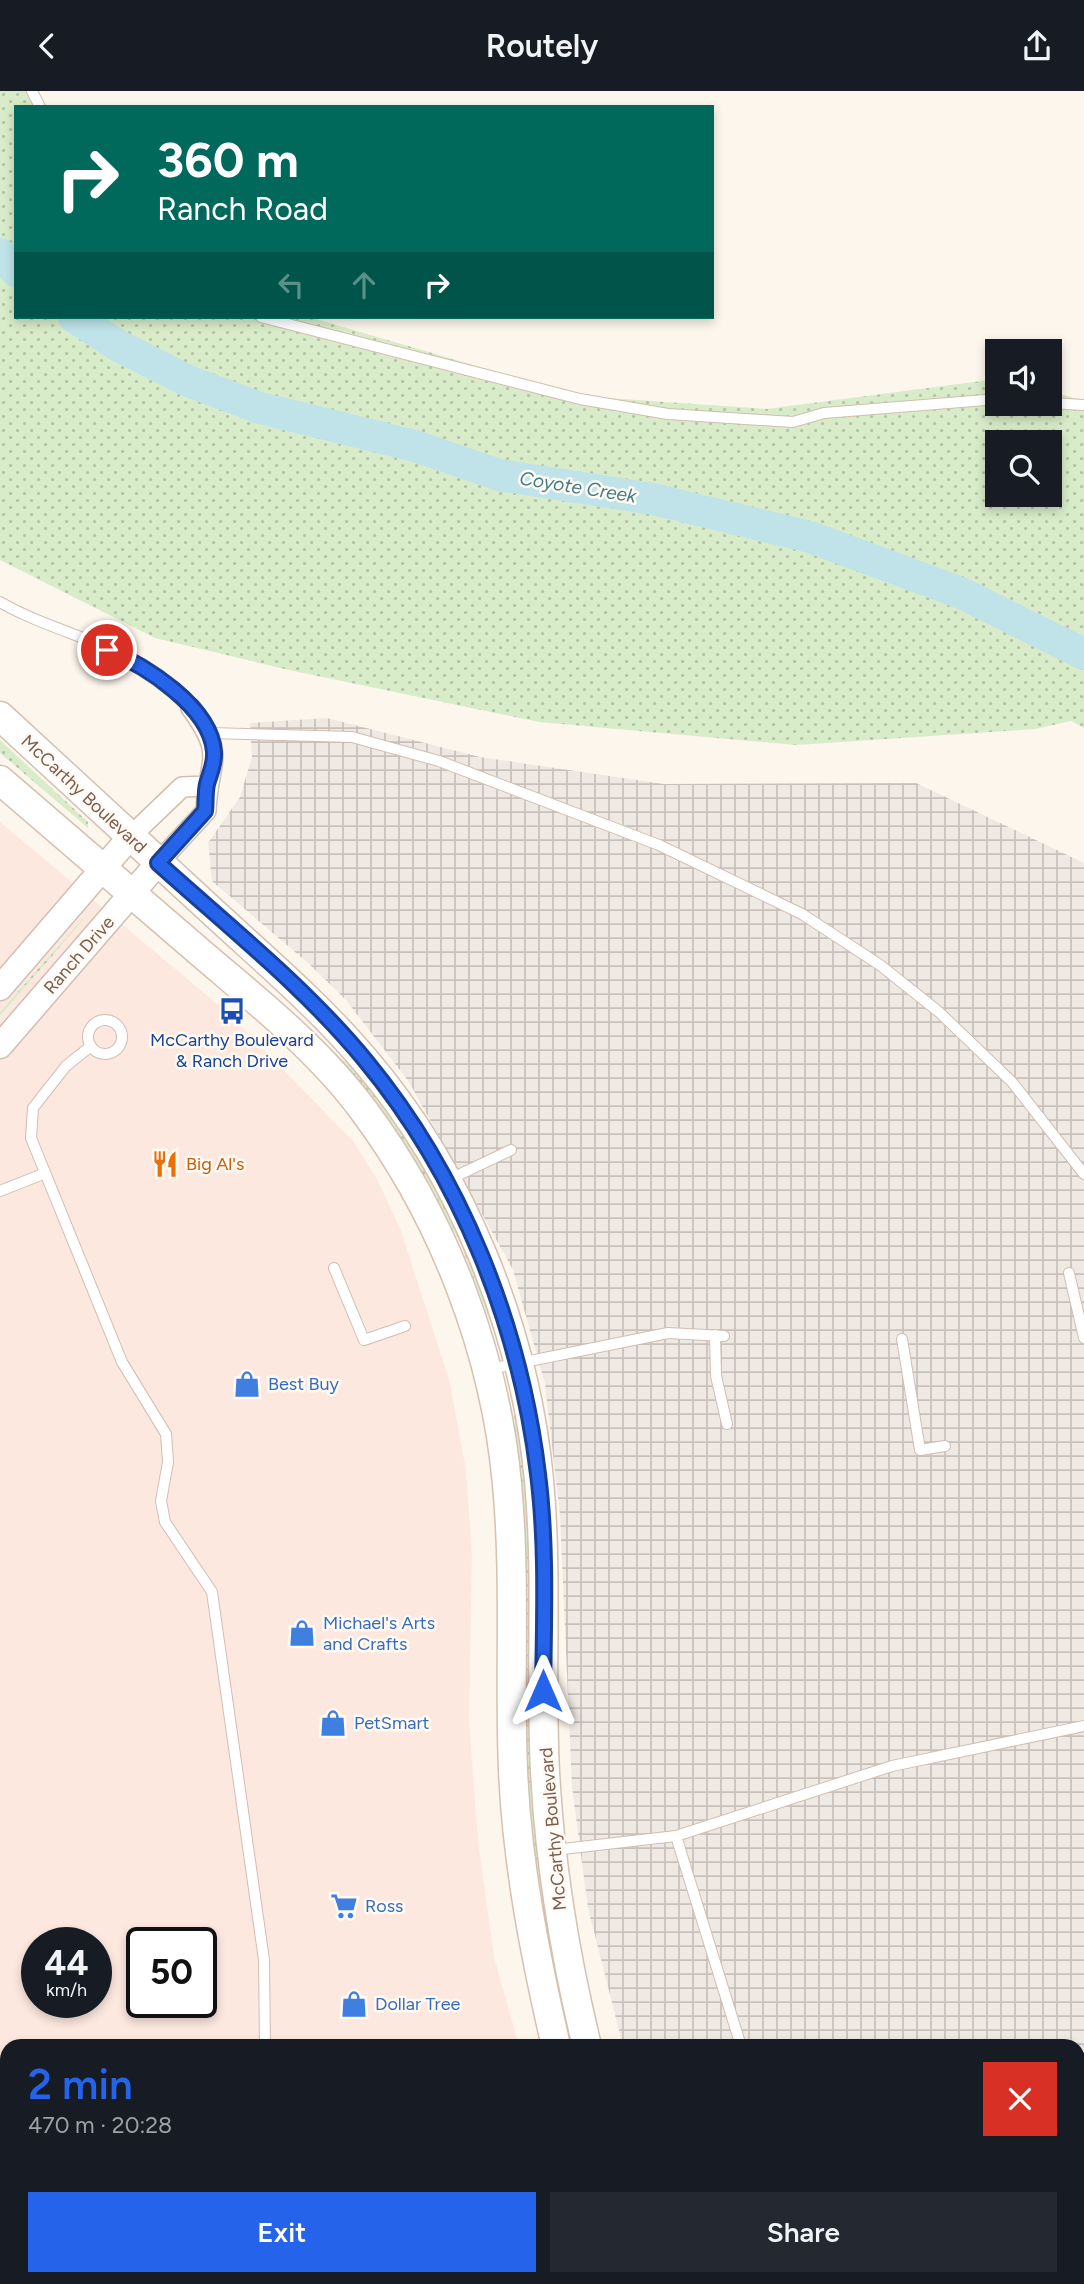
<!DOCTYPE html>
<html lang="en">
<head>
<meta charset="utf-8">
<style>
  :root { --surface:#171b24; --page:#242831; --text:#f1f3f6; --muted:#9ea1a6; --accent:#2563eb }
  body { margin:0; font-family:Figtree,sans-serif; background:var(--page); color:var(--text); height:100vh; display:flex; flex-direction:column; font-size:26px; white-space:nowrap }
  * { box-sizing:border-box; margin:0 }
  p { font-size:23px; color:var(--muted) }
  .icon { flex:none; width:38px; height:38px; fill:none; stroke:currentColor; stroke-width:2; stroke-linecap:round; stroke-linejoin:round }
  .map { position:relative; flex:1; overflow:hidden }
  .details { position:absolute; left:0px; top:1948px; width:1085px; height:247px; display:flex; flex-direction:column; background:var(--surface); border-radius:21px 21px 0 0; box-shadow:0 4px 10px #0003 }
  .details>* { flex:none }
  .hud { position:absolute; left:14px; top:14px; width:700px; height:214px; border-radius:0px; box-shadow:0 4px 10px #0003; background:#00695c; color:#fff; overflow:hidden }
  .controls { position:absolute; left:985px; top:248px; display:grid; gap:14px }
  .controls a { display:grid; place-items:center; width:77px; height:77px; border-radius:0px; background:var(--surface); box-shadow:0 4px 10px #0003; font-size:35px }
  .speed { position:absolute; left:21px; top:1836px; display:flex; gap:14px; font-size:35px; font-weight:700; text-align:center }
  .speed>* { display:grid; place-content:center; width:91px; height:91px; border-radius:50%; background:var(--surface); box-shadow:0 4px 10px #0003; line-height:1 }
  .speed small { font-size:18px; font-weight:400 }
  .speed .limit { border:4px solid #111; border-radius:10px; background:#fff; color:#111 }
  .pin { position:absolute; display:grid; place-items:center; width:60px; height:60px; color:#fff; margin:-30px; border:4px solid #fff; border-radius:50%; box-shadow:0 2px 7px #0007 }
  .me { position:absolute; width:77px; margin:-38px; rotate:0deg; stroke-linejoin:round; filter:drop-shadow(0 0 5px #0008) }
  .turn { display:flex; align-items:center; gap:24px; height:147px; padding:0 28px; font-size:32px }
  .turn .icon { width:91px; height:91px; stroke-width:2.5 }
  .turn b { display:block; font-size:49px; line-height:60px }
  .lanes { display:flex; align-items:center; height:66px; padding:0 28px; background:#0003; justify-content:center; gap:35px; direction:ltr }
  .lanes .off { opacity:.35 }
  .round { display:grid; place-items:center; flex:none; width:74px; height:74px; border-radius:0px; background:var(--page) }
  .summary { display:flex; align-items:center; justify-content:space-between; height:119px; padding:0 28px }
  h1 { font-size:42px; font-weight:600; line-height:52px; color:var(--accent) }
  .button { display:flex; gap:14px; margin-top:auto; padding:14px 28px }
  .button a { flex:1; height:80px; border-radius:0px; background:var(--accent); color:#fff; font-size:28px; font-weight:600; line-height:80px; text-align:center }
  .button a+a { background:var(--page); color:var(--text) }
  header { display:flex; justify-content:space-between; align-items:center; height:91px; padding:0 28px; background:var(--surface); font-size:32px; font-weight:600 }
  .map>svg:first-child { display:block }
  .commercial { fill:#fde8e0; fill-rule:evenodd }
  .industrial { fill:url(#industrial-grid) }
  .grass { fill:url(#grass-dots); fill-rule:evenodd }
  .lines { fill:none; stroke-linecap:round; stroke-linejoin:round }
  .river { stroke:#bfe3e8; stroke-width:32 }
  .service-casing { stroke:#d1beb0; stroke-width:12 }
  .minor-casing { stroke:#d1beb0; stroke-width:22 }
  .tertiary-casing { stroke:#d1beb0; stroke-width:27 }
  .secondary-casing { stroke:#d6c0b0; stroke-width:31 }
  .service { stroke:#fff; stroke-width:10 }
  .minor { stroke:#fff; stroke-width:19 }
  .tertiary { stroke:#fff; stroke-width:24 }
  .secondary { stroke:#fff; stroke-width:28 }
  .route-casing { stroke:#184099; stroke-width:18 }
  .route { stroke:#2563eb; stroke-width:12 }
  .labels { text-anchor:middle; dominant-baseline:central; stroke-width:5; stroke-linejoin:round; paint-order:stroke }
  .street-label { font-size:18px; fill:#7a5c4d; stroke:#fffaf3 }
  .transit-label { font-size:18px; fill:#164399; stroke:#fffaf3 }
  .food-label { font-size:18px; fill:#c56008; stroke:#fffaf3; text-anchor:start }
  .shop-label { font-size:18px; fill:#366cbe; stroke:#fffaf3; text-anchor:start }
  .water-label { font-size:19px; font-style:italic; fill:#437c86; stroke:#fffaf3 }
</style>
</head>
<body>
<header><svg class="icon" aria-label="back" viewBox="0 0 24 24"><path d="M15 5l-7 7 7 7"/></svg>Routely<svg class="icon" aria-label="share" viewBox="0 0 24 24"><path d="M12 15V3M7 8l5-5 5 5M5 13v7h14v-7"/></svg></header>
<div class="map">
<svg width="1084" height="2193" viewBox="0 0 1084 2193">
  <defs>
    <pattern id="industrial-grid" width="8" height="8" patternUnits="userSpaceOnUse" patternTransform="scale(1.75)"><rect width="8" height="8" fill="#efe9e4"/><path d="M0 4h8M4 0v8" fill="none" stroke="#c7c0bb"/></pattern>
    <pattern id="grass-dots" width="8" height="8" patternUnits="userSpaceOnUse" patternTransform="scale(1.75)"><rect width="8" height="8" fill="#d8ecc9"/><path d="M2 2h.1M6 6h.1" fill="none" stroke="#b4c2a5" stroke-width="1.8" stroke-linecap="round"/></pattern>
  </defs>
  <rect width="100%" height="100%" fill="#fdf6ec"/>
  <path class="commercial" d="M0,731L228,922L353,1050L378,1090L401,1140L449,1288L466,1379L472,1464L469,1629L478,1750L494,1866L519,1955H7V2188H598L600,2193H0ZM37,1852H96V1911H37ZM142,1852H201V1911H142Z"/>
  <path class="industrial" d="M327,627L480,666L664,693L916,692L1084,772V2193H701L699,2188H1078V1955H623L588,1817L572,1696L560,1424L545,1293L513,1179L409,991L346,909L308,872L212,790L208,752L240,706L252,666L250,632Z"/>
  <path class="grass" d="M0,0H31L36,16H16V226H309L579,305L766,318L997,288L998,313H1050V300L1084,310V637L1071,630L1035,638L796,654L539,631L289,579L155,547L0,469ZM998,352H1050V404H998Z
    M0,649L88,731V737L0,662Z
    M173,821L366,989L416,1063L446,1117L471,1171L497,1249L461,1154L428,1090L413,1070Z
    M83,827V829L0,925V921Z
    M514,1316L526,1377L562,1918L540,1792L527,1745Z"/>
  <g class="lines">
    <path class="river" d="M0,163L16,180
      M74,226L119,255L188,290L260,317L415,355L499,384L653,408L810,446L961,502L1084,563"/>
    <defs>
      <path id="service" d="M32,0L40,16
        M261,226L580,308L668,323L793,331L824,322L998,308
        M1050,312L1084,314
        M0,511C49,540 123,554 165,589C175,597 182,608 191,617
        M209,642L352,646L439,670L659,754L802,823L880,874L939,921L1012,991L1084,1083
        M88 946a17 17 0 1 1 34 0a17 17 0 1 1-34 0Z
        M91,955L66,975L33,1017L31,1047L122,1271L166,1343L168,1371L161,1410L165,1431L212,1501L264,1869L265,1955
        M448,1089L511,1059
        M0,1100L43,1083
        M334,1177L364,1249L405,1235
        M1069,1182L1084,1247
        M715,1244L716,1285L727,1333
        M902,1248L920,1359L945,1355
        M490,1278L668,1242L724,1245
        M676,1745L741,1955
        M554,1759L676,1745L892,1675L1084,1635
        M0,2155L7,2172
        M13,2188L15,2193
        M250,2188L252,2193
        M813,2188L815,2193
        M35,2193L45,2188
        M86,2193L99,2188"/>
      <path id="minor" d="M130,746L182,696L207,695
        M158,772L206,720C208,668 227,666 191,617"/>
      <path id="tertiary" d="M0,897L130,746
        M0,955L158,772"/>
      <path id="secondary" d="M0,625C71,691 143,757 215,823C266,870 319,915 364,968C462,1082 525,1239 539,1389C548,1486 540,1584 545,1681C550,1774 565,1865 587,1955
        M0,689C65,745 130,801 195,857C253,907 318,957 364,1020C443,1126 495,1261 507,1393C516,1488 509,1584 513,1679C517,1773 535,1864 556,1955
        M632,2188L635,2193
        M668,2188L670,2193"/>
    </defs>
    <use href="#service" class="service-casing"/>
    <use href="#minor" class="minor-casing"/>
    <use href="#tertiary" class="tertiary-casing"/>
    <use href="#secondary" class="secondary-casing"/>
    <use href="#service" class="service"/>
    <use href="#minor" class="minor"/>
    <use href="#tertiary" class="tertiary"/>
    <use href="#secondary" class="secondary"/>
  </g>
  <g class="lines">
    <defs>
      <path id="route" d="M107,559C145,574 211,616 214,661C215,673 210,682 207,693C205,702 206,712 205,720L158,772C228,835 305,896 365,969C461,1085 520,1234 538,1383C547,1455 544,1527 543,1600"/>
    </defs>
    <use href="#route" class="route-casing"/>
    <use href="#route" class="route"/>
  </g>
  <defs>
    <symbol id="bus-bare" viewBox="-9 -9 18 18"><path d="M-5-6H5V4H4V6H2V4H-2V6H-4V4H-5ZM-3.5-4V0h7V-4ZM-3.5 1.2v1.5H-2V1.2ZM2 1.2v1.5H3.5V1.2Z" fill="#1a4fb4" stroke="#fffaf3" stroke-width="2.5" paint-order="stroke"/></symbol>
    <symbol id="restaurant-bare" viewBox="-9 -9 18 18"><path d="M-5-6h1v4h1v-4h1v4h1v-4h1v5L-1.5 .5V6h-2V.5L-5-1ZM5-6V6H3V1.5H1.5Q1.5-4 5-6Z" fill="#e8710a" stroke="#fffaf3" stroke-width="2.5" paint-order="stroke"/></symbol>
    <symbol id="shop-bare" viewBox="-9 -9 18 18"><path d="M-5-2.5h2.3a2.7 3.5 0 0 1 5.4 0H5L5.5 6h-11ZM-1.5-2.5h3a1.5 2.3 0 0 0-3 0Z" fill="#3f7fe0" stroke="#fffaf3" stroke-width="2.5" paint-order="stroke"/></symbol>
    <symbol id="supermarket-bare" viewBox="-9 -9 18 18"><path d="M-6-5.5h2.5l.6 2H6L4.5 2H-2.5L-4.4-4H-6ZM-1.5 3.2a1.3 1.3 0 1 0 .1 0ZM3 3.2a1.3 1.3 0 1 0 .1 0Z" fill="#3f7fe0" stroke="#fffaf3" stroke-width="2.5" paint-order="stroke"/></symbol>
  </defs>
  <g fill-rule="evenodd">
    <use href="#bus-bare" x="213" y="901" width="38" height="38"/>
    <use href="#restaurant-bare" x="146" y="1054" width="38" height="38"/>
    <use href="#shop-bare" x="228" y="1274" width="38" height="38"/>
    <use href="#shop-bare" x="283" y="1523" width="38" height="38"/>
    <use href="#shop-bare" x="314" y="1613" width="38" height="38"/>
    <use href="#supermarket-bare" x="325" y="1796" width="38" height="38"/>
    <use href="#shop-bare" x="335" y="1894" width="38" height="38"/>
  </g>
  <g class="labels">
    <g class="street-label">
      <text transform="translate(84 703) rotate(43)">McCarthy Boulevard</text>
      <text transform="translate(79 864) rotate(-49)">Ranch Drive</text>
      <text transform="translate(553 1738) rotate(-95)">McCarthy Boulevard</text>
    </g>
    <g class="transit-label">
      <text x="232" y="949">McCarthy Boulevard<tspan x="232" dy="21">&amp; Ranch Drive</tspan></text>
    </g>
    <g class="food-label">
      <text x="186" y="1073">Big Al's</text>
    </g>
    <g class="shop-label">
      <text x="268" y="1293">Best Buy</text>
      <text x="323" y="1532">Michael's Arts<tspan x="323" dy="21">and Crafts</tspan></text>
      <text x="354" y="1632">PetSmart</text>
      <text x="365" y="1815">Ross</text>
      <text x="375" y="1913">Dollar Tree</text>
    </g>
    <g class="water-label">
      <text transform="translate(578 396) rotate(9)">Coyote Creek</text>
    </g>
  </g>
</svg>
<div class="controls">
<a><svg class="icon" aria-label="sound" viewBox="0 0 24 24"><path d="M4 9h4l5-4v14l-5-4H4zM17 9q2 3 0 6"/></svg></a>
<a><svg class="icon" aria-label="search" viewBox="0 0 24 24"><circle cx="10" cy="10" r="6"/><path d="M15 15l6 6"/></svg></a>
</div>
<div class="speed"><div>44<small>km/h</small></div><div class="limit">50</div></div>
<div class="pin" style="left:107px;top:559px;background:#d93025"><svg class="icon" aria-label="arrive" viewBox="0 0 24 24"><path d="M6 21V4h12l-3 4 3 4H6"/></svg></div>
<svg class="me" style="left:543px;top:1600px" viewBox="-20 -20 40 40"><path d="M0-17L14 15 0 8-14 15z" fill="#2563eb" stroke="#fff" stroke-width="4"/></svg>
<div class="hud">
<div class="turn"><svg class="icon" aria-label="right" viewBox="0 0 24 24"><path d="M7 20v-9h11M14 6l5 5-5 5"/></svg><div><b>360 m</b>Ranch Road</div></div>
<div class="lanes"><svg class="icon off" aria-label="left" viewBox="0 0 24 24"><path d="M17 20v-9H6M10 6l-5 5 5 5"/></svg><svg class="icon off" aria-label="ahead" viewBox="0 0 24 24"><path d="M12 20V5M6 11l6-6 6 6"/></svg><svg class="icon" aria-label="right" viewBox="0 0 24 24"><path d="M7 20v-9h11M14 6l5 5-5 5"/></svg></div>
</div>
<section class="details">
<div class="summary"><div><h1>2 min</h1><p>470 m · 20:28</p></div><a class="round" style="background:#d93025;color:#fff"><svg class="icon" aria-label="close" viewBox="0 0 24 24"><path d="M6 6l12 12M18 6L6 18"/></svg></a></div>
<div class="button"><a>Exit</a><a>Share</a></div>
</section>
</div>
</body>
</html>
